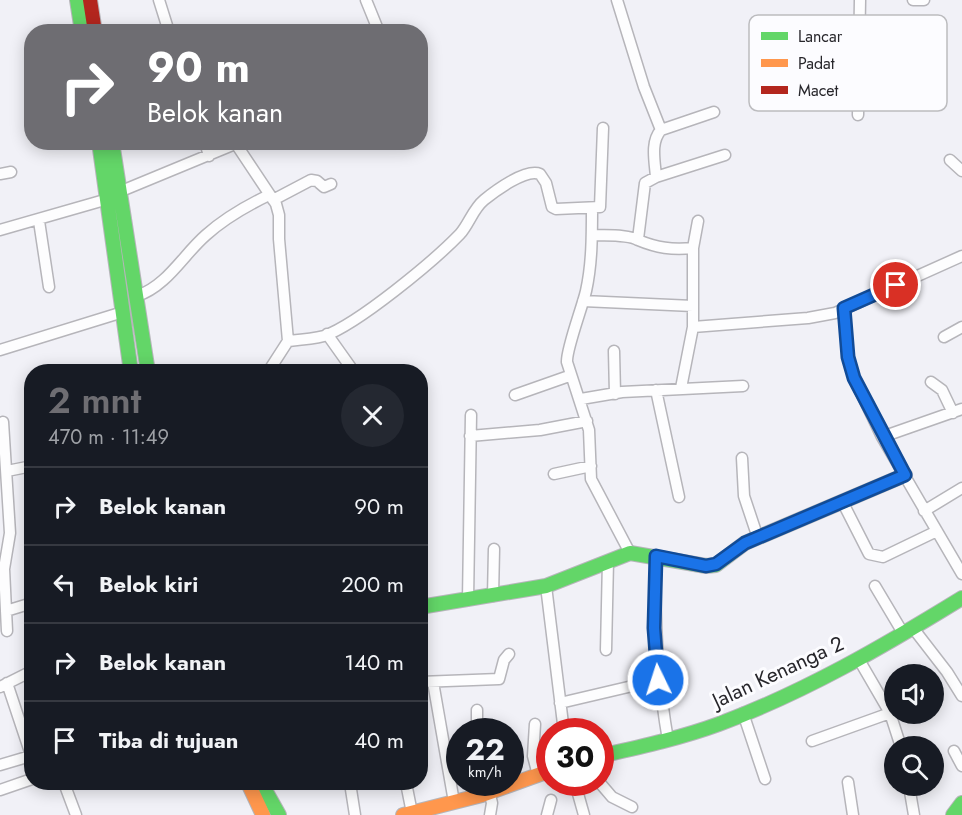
<!DOCTYPE html>
<html lang="id">
<head>
<meta charset="utf-8">
<style>
  :root { --surface:#171b24; --page:#242831; --text:#f1f3f6; --muted:#9ea1a6; --line:#363941; --accent:#6e6d72 }
  body { margin:0; font-family:Jost,sans-serif; background:var(--page); color:var(--text); height:100vh; display:flex; flex-direction:column; font-size:22px; white-space:nowrap }
  * { box-sizing:border-box; margin:0 }
  p { font-size:20px; color:var(--muted) }
  .icon { flex:none; width:33px; height:33px; fill:none; stroke:currentColor; stroke-width:2; stroke-linecap:round; stroke-linejoin:round }
  .map { position:relative; flex:1; overflow:hidden }
  .side { position:absolute; left:24px; top:364px; width:404px; height:426px; display:flex; flex-direction:column; background:var(--surface); border-radius:24px; box-shadow:0 3px 15px #0003 }
  .side>* { flex:none }
  .banner { position:absolute; left:24px; top:24px; width:404px; height:126px; border-radius:24px; box-shadow:0 3px 15px #0003; background:#6e6d72; color:#fff; overflow:hidden }
  .buttons { position:absolute; left:884px; top:664px; display:grid; gap:12px }
  .buttons a { display:grid; place-items:center; width:60px; height:60px; border-radius:50%; background:var(--surface); box-shadow:0 3px 15px #0003; font-size:30px }
  .speed { position:absolute; left:446px; top:718px; display:flex; gap:12px; font-size:30px; font-weight:700; text-align:center }
  .speed>* { display:grid; place-content:center; width:78px; height:78px; border-radius:50%; background:var(--surface); box-shadow:0 3px 15px #0003; line-height:1 }
  .speed small { font-size:15px; font-weight:400 }
  .speed .limit { border:9px solid #d22; background:#fff; color:#111 }
  .pin { position:absolute; display:grid; place-items:center; width:51px; height:51px; color:#fff; margin:-26px; border:3px solid #fff; border-radius:50%; box-shadow:0 2px 6px #0007 }
  .me { position:absolute; width:66px; margin:-33px; rotate:356deg; stroke-linejoin:round; filter:drop-shadow(0 0 4px #0008) }
  .turn { display:flex; align-items:center; gap:21px; height:126px; padding:0 24px; font-size:27px }
  .turn .icon { width:78px; height:78px; stroke-width:2.5 }
  .turn b { display:block; font-size:42px; line-height:51px }
  .round { display:grid; place-items:center; flex:none; width:63px; height:63px; border-radius:32px; background:var(--page) }
  .overview { display:flex; align-items:center; justify-content:space-between; height:102px; padding:0 24px }
  h1 { font-size:36px; font-weight:600; line-height:45px; color:var(--accent) }
  ul { padding:0; list-style:none }
  li { display:flex; align-items:center; gap:18px; height:78px; padding:0 24px; border-top:2px solid var(--line) }
  li div { flex:1 }
  li b { display:block; font-size:22px }
  li em { font-style:normal }
  .map>svg:first-child { display:block }
  .lines { fill:none; stroke-linecap:round; stroke-linejoin:round }
  .street-casing { stroke:#b6b5ba; stroke-width:13 }
  .fast-casing { stroke:#b6b5ba; stroke-width:16 }
  .slow-casing { stroke:#b6b5ba; stroke-width:16 }
  .jam-casing { stroke:#b6b5ba; stroke-width:16 }
  .street { stroke:#fdfdfe; stroke-width:10 }
  .fast { stroke:#63d668; stroke-width:14 }
  .slow { stroke:#ff974d; stroke-width:14 }
  .jam { stroke:#b3261e; stroke-width:14 }
  .route-casing { stroke:#114b97; stroke-width:15 }
  .route { stroke:#1a73e8; stroke-width:10 }
  .labels { text-anchor:middle; dominant-baseline:central; stroke-width:6; stroke-linejoin:round; paint-order:stroke }
  .street-label { font-size:21px; fill:#27262b; stroke:#fcfcff }
  .key { fill:#fcfcff; stroke:#bcbcbf; stroke-width:1.5 }
  .key-label { font-size:16px; fill:#27262b }
</style>
</head>
<body>
<div class="map">
<svg width="962" height="815" viewBox="0 0 962 815">
  <rect width="100%" height="100%" fill="#f1f1f7"/>
  <g class="lines">
    <defs>
      <path id="street" d="M159,0L169,32
        M366,0L379,32
        M617,0L644,87L661,130
        M913,0H924
        M858,115L860,0
        M205,142L209,156
        M236,144L276,204L279,215V239L288,341
        M950,160L962,171
        M0,174L11,172
        M656,177C655,162 650,142 661,130L714,112
        M119,192L240,142
        M273,200L311,180L317,181L324,187L331,184
        M592,208C592,236 592,264 586,291C582,308 566,350 567,362L589,430L591,479L630,553
        M39,221L49,287
        M0,230L108,199
        M592,235C605,236 627,234 638,240C657,248 672,250 693,248V327L681,388
        M638,239L645,183L656,177L725,155
        M693,248L698,221
        M137,296C167,286 183,255 206,235C225,218 246,206 269,195
        M583,301L693,306
        M844,308L848,357L854,378L882,437L962,574
        M693,327L808,318L835,313L962,256
        M327,334L354,372
        M944,337L962,327
        M0,350L123,312
        M614,351L615,394
        M268,372L288,341C299,340 312,339 324,336C358,324 434,261 460,234C469,224 473,209 484,200C495,191 526,168 540,174L546,183L552,207L556,209L600,207L603,128
        M931,382L942,390L953,413
        M656,390L679,497
        M515,395L569,376
        M581,399L622,392L743,386
        M3,422L10,533L4,569L7,631
        M470,436L540,430L587,421
        M882,437L962,409
        M742,458L744,496L758,538
        M7,471L32,466
        M554,474L591,466
        M843,503L869,554L883,557L937,531
        M924,511L962,488
        M656,557C654,621 657,677 668,740
        M546,586L564,732
        M875,586L903,633
        M493,596L494,549
        M468,600L471,415
        M6,611L32,603
        M913,628L947,672L962,696
        M606,650L608,561
        M858,658L890,713L901,747
        M420,682L499,679L504,660L509,654
        M433,682L454,802
        M0,687L32,671
        M560,703L658,680
        M477,710V732
        M743,713L765,779
        M535,724L533,756L538,775
        M812,741L890,713
        M954,751L962,766
        M0,765L27,757L30,752L7,683
        M848,782L853,815
        M64,783L76,815
        M350,783L355,815
        M406,783L412,813
        M487,783L492,803L490,815
        M575,783L584,815
        M600,783L612,797L632,807
        M909,786L914,815
        M0,790L32,779
        M547,815L551,800"/>
      <path id="fast" d="M77,0L82,32
        M99,142L131,372
        M112,142L148,372
        M420,607L546,586L630,553L706,566L716,565L745,543L905,475
        M600,756C640,747 681,738 719,724C805,692 884,646 962,598
        M261,783L279,815
        M953,815L962,803"/>
      <path id="slow" d="M248,783L263,815
        M403,815L482,795L549,771"/>
      <path id="jam" d="M90,0L95,32"/>
    </defs>
    <use href="#street" class="street-casing"/>
    <use href="#fast" class="fast-casing"/>
    <use href="#slow" class="slow-casing"/>
    <use href="#jam" class="jam-casing"/>
    <use href="#street" class="street"/>
    <use href="#fast" class="fast"/>
    <use href="#slow" class="slow"/>
    <use href="#jam" class="jam"/>
  </g>
  <g class="lines">
    <defs>
      <path id="route" d="M658,680L654,628L656,556L706,566L716,564L745,543L905,475L854,378L848,357L844,308L896,285"/>
    </defs>
    <use href="#route" class="route-casing"/>
    <use href="#route" class="route"/>
  </g>
  <g class="labels">
    <g class="street-label">
      <text transform="translate(778 672) rotate(-25)">Jalan Kenanga 2</text>
    </g>
  </g>
  <rect x="749" y="15" width="198" height="96" rx="9" class="key"/>
  <rect x="761" y="32" width="27" height="8" fill="#63d668"/>
  <rect x="761" y="59" width="27" height="8" fill="#ff974d"/>
  <rect x="761" y="86" width="27" height="8" fill="#b3261e"/>
  <g class="key-label">
    <text x="798" y="42">Lancar</text>
    <text x="798" y="69">Padat</text>
    <text x="798" y="96">Macet</text>
  </g>
</svg>
<div class="buttons">
<a><svg class="icon" aria-label="sound" viewBox="0 0 24 24"><path d="M4 9h4l5-4v14l-5-4H4zM17 9q2 3 0 6"/></svg></a>
<a><svg class="icon" aria-label="search" viewBox="0 0 24 24"><circle cx="10" cy="10" r="6"/><path d="M15 15l6 6"/></svg></a>
</div>
<div class="speed"><div>22<small>km/h</small></div><div class="limit">30</div></div>
<div class="pin" style="left:896px;top:285px;background:#d93025"><svg class="icon" aria-label="arrive" viewBox="0 0 24 24"><path d="M6 21V4h12l-3 4 3 4H6"/></svg></div>
<svg class="me" style="left:658px;top:680px" viewBox="-20 -20 40 40"><circle r="17" fill="#1a73e8" stroke="#fff" stroke-width="3"/><path d="M0-11L8 9 0 5-8 9z" fill="#fff"/></svg>
<div class="banner">
<div class="turn"><svg class="icon" aria-label="right" viewBox="0 0 24 24"><path d="M7 20v-9h11M14 6l5 5-5 5"/></svg><div><b>90 m</b>Belok kanan</div></div>
</div>
<section class="side">
<div class="overview"><div><h1>2 mnt</h1><p>470 m · 11:49</p></div><a class="round"><svg class="icon" aria-label="close" viewBox="0 0 24 24"><path d="M6 6l12 12M18 6L6 18"/></svg></a></div>
<ul>
<li><svg class="icon" aria-label="right" viewBox="0 0 24 24"><path d="M7 20v-9h11M14 6l5 5-5 5"/></svg><div><b>Belok kanan</b></div><em>90 m</em></li>
<li><svg class="icon" aria-label="left" viewBox="0 0 24 24"><path d="M17 20v-9H6M10 6l-5 5 5 5"/></svg><div><b>Belok kiri</b></div><em>200 m</em></li>
<li><svg class="icon" aria-label="right" viewBox="0 0 24 24"><path d="M7 20v-9h11M14 6l5 5-5 5"/></svg><div><b>Belok kanan</b></div><em>140 m</em></li>
<li><svg class="icon" aria-label="arrive" viewBox="0 0 24 24"><path d="M6 21V4h12l-3 4 3 4H6"/></svg><div><b>Tiba di tujuan</b></div><em>40 m</em></li>
</ul>
</section>
</div>
</body>
</html>
